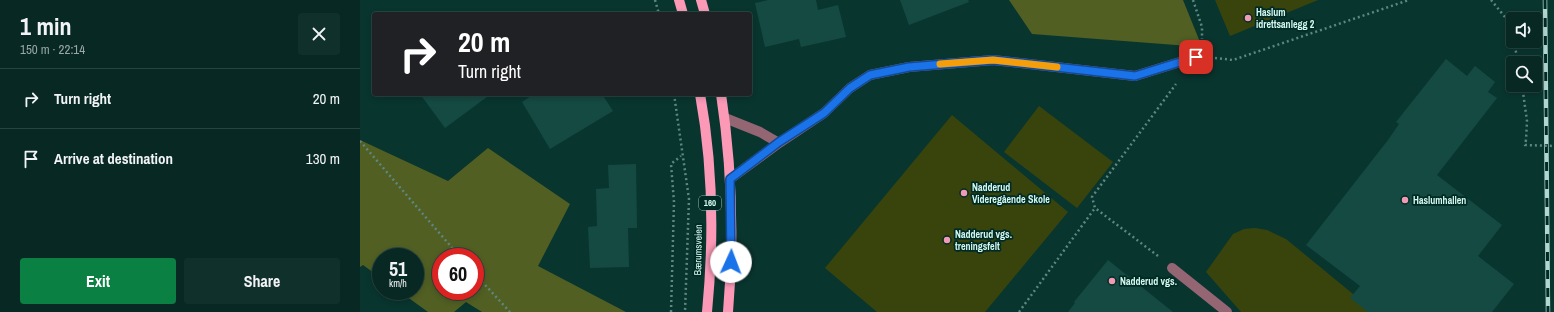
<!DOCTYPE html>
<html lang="en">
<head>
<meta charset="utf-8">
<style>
  :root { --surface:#072823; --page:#10302b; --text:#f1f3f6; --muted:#98a6a6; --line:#284441; --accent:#0b8043 }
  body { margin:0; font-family:"Archivo Narrow",sans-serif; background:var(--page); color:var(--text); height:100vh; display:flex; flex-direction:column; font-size:15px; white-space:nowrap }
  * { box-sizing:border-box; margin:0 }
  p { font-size:13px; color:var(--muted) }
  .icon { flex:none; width:22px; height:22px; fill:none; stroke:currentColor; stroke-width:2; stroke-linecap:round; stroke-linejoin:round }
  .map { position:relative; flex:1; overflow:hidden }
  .side { display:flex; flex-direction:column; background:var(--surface); width:360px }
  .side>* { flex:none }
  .top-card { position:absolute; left:12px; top:12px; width:380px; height:84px; border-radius:4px; box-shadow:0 2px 6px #0003,0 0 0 1px var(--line); background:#202124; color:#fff; overflow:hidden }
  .buttons { position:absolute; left:1146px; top:12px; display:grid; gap:8px }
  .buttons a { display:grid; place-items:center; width:36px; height:36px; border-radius:4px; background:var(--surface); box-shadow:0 2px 6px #0003,0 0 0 1px var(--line); font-size:20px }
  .speed { position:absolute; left:12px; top:248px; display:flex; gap:8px; font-size:20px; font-weight:700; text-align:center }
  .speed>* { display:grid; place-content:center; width:52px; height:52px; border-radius:50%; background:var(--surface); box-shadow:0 2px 6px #0003,0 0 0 1px var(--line); line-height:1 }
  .speed small { font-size:10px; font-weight:400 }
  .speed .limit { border:6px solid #d22; background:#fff; color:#111 }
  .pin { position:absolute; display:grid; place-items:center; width:34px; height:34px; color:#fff; margin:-17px; border-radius:8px; box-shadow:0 2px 6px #0006 }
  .me { position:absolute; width:44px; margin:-22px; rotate:2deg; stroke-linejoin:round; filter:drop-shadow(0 0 3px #0008) }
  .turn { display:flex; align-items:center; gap:14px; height:84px; padding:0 20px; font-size:18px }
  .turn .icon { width:52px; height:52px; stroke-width:2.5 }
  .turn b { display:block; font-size:28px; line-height:34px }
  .round { display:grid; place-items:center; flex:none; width:42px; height:42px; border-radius:4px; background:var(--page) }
  .headline { display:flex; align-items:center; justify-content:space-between; height:68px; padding:0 20px }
  h1 { font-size:24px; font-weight:700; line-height:30px }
  .primary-button { display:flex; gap:8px; margin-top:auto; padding:8px 20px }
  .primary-button a { flex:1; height:46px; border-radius:4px; background:var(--accent); color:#fff; font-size:16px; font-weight:700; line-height:46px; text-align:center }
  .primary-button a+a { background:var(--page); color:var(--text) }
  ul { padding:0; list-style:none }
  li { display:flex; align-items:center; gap:12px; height:60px; padding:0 20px; border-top:1px solid var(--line) }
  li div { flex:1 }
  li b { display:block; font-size:15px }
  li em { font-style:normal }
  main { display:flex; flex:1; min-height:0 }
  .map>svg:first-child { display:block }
  .green { fill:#39440d }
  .forest { fill:#515f23; fill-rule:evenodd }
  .building { fill:#154a42 }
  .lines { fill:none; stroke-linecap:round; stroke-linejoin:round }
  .path { stroke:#5e8780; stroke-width:2.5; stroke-dasharray:2 3; stroke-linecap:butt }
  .lane { stroke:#946572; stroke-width:10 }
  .street { stroke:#946572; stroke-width:10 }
  .primary { stroke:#fb99b7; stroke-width:10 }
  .rail-casing { stroke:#b1d7d0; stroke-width:4.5 }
  .rail { stroke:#002b25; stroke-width:3; stroke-dasharray:9; stroke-linecap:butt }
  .path-bridge { stroke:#5e8780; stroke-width:2.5; stroke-dasharray:2 3; stroke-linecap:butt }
  .route-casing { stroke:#114b97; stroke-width:10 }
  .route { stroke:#1a73e8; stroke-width:7 }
  .slow { stroke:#f59e0b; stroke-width:7 }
  .poi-dot { fill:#f19ab4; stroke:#002b25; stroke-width:1.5 }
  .labels { text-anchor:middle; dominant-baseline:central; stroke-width:3.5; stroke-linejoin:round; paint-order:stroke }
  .shield { fill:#002b25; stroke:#94bbb4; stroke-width:1 }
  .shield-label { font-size:9px; font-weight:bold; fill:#d4f9f1 }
  .poi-label { font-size:10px; font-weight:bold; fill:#d4f9f1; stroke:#002b25; text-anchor:start }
  .street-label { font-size:10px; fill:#d4f9f1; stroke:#002b25 }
</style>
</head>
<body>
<main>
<section class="side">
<div class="headline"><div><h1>1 min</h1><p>150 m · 22:14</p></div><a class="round"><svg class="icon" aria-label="close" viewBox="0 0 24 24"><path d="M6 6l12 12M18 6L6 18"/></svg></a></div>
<ul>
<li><svg class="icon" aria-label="right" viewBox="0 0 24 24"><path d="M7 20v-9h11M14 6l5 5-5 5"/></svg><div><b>Turn right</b></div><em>20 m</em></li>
<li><svg class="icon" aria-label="arrive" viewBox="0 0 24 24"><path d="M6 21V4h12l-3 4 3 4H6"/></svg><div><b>Arrive at destination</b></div><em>130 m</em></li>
</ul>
<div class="primary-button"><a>Exit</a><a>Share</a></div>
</section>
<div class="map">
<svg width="1194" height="312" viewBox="0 0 1194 312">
  <rect width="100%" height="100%" fill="#09352f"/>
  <path class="green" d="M855,0H958L870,36Z
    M679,106L753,162L717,208L644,152Z
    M592,115L708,212L625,312H517L465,268Z
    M895,228L907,230L926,239L1015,312H881L846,272L873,234L884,229Z"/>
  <path class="forest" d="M649,0H823L842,47L672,34Z
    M0,140L88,181L128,148L210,204L178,266L266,312H122L106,302L94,312H68L39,291H55V257H21V278L3,265L0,267ZM81,257H115V291H81Z"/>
  <path class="building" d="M408,0H456L458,10L478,5L486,37L441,47L439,39L405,47L395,3Z
    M540,0H608L609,2L549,25Z
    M1086,59L1107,76L1115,66L1135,82L1128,92L1137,98L1077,175L1142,225L1118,256L1154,284L1132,312H1008L990,298L1000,286L946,245L1028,140L1039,124L1036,122Z
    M60,94H131L85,128Z
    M174,94H242L253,111L190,149L162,102Z
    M276,164L277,228H268L269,267L230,268L228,227L237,226L236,189L249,188L248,165Z
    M748,260L813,312H708L715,303L714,302Z"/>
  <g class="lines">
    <path class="path" d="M295,0L299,14
      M833,0L842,27V39
      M1131,0L1145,17L1153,40
      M1153,41L1159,63
      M855,58L873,60L1049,0
      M1162,85L1167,121L1166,140
      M314,94L329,199L325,312
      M0,141L100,257
      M798,256L735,208L732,197L816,84
      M115,274L150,312
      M311,312L314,202L311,164L321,156
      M659,312L735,208"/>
    <path class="lane" d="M365,118L400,132L419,143L370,179
      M419,143L464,113L490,88L510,75L549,67L633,60L775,76L836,57"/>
    <path class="street" d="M812,268L867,312"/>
    <path class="primary" d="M319,0L323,14
      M341,0L345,14
      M340,94C353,165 354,240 347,312
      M361,94C372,166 374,239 368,312"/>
    <defs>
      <path id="rail" d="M1185,0L1188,312"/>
    </defs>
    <use href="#rail" class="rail-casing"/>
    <use href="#rail" class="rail"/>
    <path class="path-bridge" d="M1166,140L1165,145L1194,146"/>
  </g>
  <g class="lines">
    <defs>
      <path id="route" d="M371,262L370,179L419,142L464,113L490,88L510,75L549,67L633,60L775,76L836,57"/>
    </defs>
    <use href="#route" class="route-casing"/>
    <use href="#route" class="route"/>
    <path class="slow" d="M580,64L633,60L697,67"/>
  </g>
  <g class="poi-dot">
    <circle cx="888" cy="18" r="4"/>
    <circle cx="604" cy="193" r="4"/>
    <circle cx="1045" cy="200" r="4"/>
    <circle cx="587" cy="240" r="4"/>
    <circle cx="752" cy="281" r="4"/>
  </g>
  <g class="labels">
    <rect class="shield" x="339" y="196" width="22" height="14" rx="3"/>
    <g class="shield-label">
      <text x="350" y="203">160</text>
    </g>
    <g class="poi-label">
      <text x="896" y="12">Haslum<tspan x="896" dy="12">idrettsanlegg 2</tspan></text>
      <text x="612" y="187">Nadderud<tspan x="612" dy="12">Videregående Skole</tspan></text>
      <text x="1053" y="200">Haslumhallen</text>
      <text x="595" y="234">Nadderud vgs.<tspan x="595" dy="12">treningsfelt</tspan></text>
      <text x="760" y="281">Nadderud vgs.</text>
    </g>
    <g class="street-label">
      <text transform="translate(338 250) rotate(-89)">Bærumsveien</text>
    </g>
  </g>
</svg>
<div class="buttons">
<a><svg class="icon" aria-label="sound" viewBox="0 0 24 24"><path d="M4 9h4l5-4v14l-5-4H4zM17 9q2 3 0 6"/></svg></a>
<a><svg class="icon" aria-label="search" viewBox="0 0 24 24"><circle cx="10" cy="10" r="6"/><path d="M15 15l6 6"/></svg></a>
</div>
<div class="speed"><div>51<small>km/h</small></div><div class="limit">60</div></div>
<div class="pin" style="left:836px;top:57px;background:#d93025"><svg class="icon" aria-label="arrive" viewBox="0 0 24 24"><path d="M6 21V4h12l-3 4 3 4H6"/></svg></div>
<svg class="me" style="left:371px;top:262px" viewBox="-20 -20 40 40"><circle r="19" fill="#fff"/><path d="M0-13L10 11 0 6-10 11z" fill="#1a73e8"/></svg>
<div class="top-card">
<div class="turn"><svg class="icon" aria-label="right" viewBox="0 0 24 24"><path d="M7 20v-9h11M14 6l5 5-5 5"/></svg><div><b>20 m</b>Turn right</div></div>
</div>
</div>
</main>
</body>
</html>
